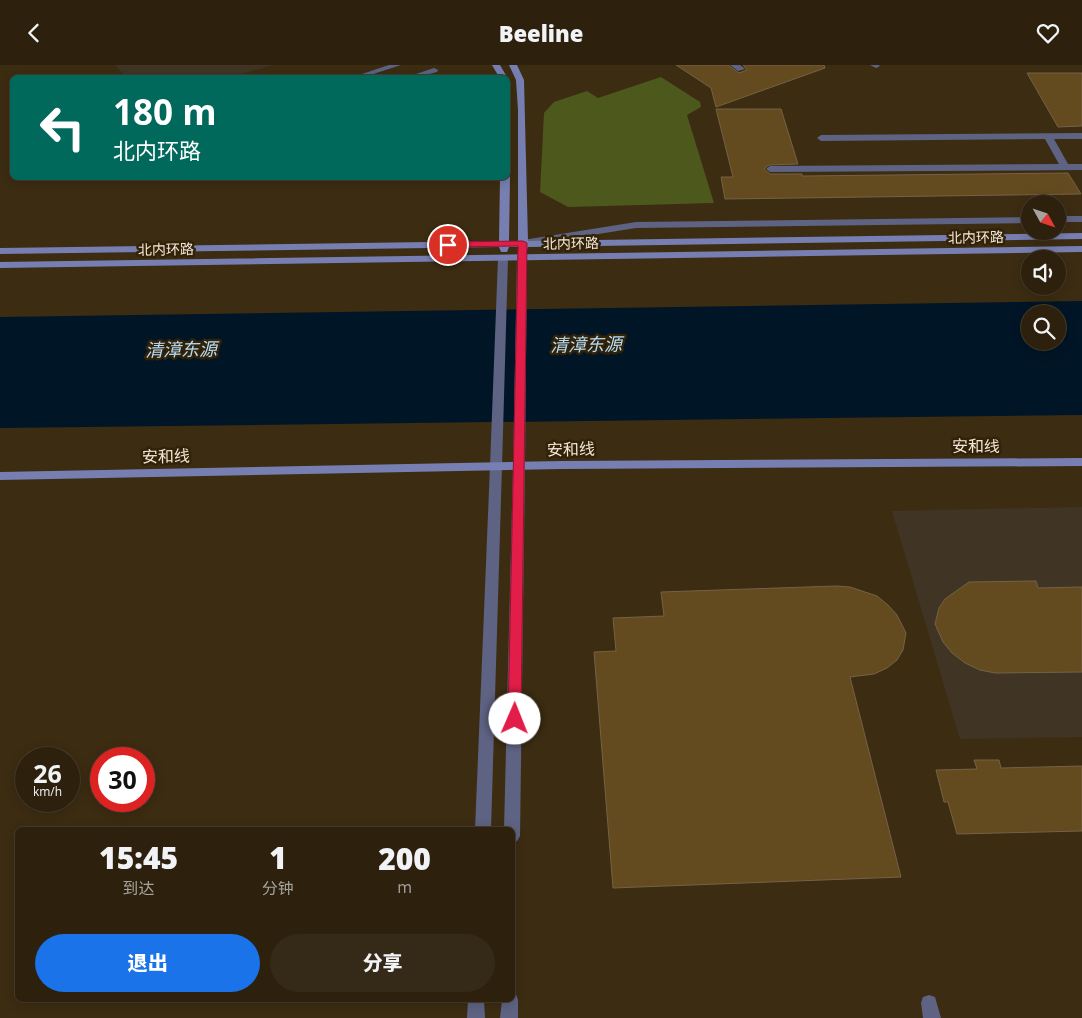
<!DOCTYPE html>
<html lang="zh">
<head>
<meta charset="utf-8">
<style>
  :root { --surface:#2d210e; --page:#352917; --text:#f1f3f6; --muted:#a7a39e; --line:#483e2e; --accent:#1a73e8 }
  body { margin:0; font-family:"Open Sans","Noto Sans SC",sans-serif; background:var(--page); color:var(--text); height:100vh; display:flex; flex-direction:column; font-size:19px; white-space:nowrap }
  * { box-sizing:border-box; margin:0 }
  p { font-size:16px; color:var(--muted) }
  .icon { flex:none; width:28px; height:28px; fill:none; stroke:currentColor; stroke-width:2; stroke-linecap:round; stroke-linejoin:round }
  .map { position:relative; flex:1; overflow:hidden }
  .drawer { position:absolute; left:15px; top:762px; width:500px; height:175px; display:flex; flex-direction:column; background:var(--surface); border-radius:8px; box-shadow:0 2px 12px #0003,0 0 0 1px var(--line) }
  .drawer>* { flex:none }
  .banner { position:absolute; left:10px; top:10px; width:500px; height:105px; border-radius:8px; box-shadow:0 2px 12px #0003,0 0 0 1px var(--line); background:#00695c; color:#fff; overflow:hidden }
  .needle { width:32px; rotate:130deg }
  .tools { position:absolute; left:1021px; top:130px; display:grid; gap:10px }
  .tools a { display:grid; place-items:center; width:45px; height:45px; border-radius:50%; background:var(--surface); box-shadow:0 2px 12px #0003,0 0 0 1px var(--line); font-size:25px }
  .speed { position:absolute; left:15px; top:682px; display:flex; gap:10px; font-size:25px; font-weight:700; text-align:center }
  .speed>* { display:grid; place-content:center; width:65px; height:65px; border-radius:50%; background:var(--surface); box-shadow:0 2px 12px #0003,0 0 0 1px var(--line); line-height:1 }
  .speed small { font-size:12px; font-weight:400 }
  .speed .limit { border:8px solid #d22; background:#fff; color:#111 }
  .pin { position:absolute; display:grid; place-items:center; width:42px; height:42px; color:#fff; margin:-21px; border:2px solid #fff; border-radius:50%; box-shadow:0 1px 5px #0007 }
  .me { position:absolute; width:55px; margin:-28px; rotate:1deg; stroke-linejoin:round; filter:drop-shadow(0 0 4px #0008) }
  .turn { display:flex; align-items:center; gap:18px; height:105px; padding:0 20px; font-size:22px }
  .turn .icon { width:65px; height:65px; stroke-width:2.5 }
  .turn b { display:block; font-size:35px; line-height:42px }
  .eta { display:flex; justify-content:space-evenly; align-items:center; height:85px; text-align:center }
  .eta b { font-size:30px; font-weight:800; line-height:35px }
  .primary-button { display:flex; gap:10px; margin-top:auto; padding:10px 20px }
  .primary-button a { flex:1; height:58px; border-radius:30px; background:var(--accent); color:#fff; font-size:20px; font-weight:800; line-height:58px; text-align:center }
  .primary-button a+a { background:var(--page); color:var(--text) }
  header { display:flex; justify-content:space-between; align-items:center; height:65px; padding:0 20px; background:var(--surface); font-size:22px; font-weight:800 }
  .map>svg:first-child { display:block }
  .commercial { fill:#403525 }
  .green { fill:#4c581c }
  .water { fill:#001526; fill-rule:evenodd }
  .building { fill:#644a1f; stroke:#746247 }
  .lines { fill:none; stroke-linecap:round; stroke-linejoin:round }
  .service { fill:#5e6383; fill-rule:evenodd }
  .minor { fill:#5e6383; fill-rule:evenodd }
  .tertiary { fill:#5e6383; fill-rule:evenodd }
  .secondary { fill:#777fb2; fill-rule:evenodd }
  .route { fill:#e11d48; stroke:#92132f }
  .labels { text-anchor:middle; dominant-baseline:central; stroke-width:5; stroke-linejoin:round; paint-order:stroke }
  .far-street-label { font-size:14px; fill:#f3e8d9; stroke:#322207 }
  .street-label { font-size:16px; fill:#f3e8d9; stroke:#322207 }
  .water-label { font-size:18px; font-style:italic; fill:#b7defb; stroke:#322207 }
</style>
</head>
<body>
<header><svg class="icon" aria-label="back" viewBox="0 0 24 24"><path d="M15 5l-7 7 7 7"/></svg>Beeline<svg class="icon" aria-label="heart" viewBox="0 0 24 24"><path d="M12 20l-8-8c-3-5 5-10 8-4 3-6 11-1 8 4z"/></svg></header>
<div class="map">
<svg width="1082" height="953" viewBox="0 0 1082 953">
  <rect width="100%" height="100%" fill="#3c2c12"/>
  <path class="commercial" d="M115,0H273L231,12H126Z
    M1082,442V672L960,674L892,446Z"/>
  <path class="green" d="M661,12L700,37L701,42L687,50L714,138L568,142L540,127L544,48L554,37L587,26L598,33Z"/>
  <path class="water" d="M1082,236V350L0,363V252ZM1030,249H1058V276H1030Z"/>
  <path class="building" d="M676,0H728L739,8L747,5L743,0H824L825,3L716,42L711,23Z
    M1027,8H1082V61L1058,62Z
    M716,44H781L798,99L769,100L764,104L770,109H802V111L1068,108L1081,129L725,134L721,112H733Z
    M1036,516L1038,523L1082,522V607L995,608L980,605L965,598L952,588L943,577L935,559L939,543L945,534L969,517Z
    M836,521L850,522L877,531L888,540L897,550L906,568L903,585L897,595L887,603L874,609L850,612L901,812L613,823L594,587L616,586L613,553L664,551L661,527Z
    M974,695H999L1001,703L1082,701V766L957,769L948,737H944L936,705L977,704Z"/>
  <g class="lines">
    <path class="service" d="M389,0H401L364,12H353Z
      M730,0H740L745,4L738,6Z
      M870,0H879L880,1L876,3Z
      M434,3L438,5L437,7L418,12H407Z
      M1082,68V74H1054L1068,99H1082V105L770,107L766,104L770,101L1059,99L1045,74L821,76L817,73L821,70Z
      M929,930L935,932L941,953H923L921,938L923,932Z"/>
    <path class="minor" d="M1058,151H1082V157H1058Z
      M1030,152V158L636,163L523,181L518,178L523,175L636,157Z
      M496,397L502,401L491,765H475L490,401Z
      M519,397L525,401L520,771L517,776L512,778V765H504L513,401Z
      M512,928L516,929L518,935V953H500L502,935H512Z
      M468,935H484L485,953H467Z"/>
    <path class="tertiary" d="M522,189L527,192L525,401L519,405L513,401L517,192Z
      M503,190L508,193L502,401L496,405L490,401L498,193Z"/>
    <path class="secondary" d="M492,0H500L507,12H499Z
      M509,0H517L524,15L528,176L1082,168V174L528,182L526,187H520L518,182H509L507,187H501L499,182L0,189V183L499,176L500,112H508V110L510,112L509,176H518V45L516,15Z
      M1082,181V187L0,203V197Z
      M1082,393V401L562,404L0,415V407L562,396Z"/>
  </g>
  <path class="route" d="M523,176L527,178L521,654L519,658L515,660L510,658L508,654L518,181L448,182L444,180L448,177Z"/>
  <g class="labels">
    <g class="far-street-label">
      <text transform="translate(976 172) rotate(-1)">北内环路</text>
      <text transform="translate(571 178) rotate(-1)">北内环路</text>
      <text transform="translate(166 184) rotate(-1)">北内环路</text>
    </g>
    <g class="street-label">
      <text x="976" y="381">安和线</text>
      <text transform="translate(571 384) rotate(-1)">安和线</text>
      <text transform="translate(166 391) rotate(-1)">安和线</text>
    </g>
    <g class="water-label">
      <text transform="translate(586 279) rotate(-1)">清漳东源</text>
      <text transform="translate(181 284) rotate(-1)">清漳东源</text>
    </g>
  </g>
</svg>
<div class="tools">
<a><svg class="needle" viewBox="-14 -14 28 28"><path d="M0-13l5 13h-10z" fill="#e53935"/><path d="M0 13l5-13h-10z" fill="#a7a39e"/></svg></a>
<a><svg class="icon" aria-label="sound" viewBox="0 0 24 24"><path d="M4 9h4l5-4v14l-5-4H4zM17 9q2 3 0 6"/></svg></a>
<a><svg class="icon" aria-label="search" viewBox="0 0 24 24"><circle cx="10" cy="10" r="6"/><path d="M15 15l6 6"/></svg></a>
</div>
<div class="speed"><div>26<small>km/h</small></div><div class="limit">30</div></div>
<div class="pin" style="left:448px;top:180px;background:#d93025"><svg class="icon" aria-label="arrive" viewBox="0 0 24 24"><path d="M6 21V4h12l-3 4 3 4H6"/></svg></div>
<svg class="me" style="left:515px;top:654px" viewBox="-20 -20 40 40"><circle r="19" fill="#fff"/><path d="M0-13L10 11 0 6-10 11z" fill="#e11d48"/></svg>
<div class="banner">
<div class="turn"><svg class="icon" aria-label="left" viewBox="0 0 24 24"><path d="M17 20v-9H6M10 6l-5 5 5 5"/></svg><div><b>180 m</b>北内环路</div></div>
</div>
<section class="drawer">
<div class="eta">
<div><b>15:45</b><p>到达</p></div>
<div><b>1</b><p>分钟</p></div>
<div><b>200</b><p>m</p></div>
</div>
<div class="primary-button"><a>退出</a><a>分享</a></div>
</section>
</div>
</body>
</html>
